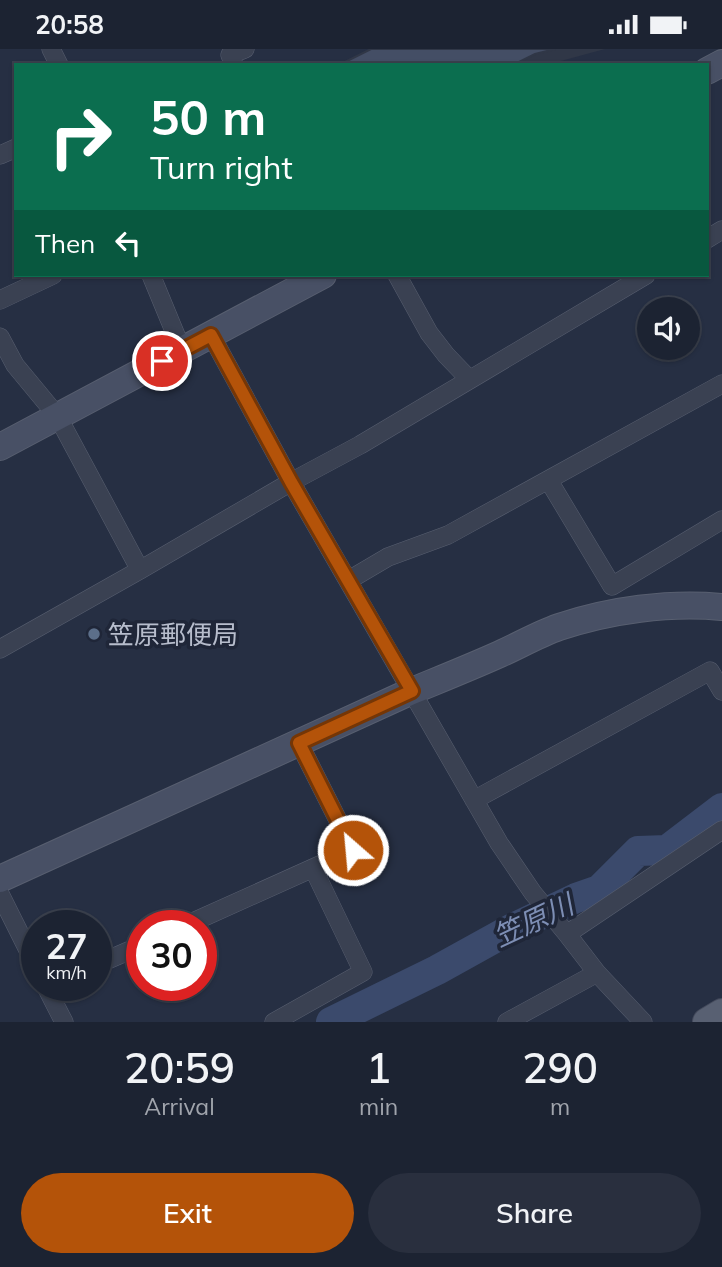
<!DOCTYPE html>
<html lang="en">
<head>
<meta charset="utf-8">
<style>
  :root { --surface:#1c2332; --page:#292f3e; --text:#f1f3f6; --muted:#a0a4ac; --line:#3a404d; --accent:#b45309 }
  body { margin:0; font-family:Mulish,"Noto Sans JP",sans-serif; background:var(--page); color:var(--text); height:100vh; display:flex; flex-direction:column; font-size:26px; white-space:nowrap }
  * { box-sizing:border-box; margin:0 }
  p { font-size:23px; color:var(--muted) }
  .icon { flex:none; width:38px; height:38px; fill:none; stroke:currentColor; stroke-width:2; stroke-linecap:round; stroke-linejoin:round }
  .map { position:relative; height:973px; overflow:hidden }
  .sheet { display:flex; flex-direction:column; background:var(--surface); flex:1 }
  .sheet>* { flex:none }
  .banner { position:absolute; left:14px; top:14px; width:695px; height:214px; border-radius:0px; box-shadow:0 2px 5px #0004,0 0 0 2px var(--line); background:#0b6e4f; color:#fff; overflow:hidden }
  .tools { position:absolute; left:637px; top:248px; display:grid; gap:14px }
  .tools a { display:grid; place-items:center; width:63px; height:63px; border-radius:50%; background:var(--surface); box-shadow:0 2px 5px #0004,0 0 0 2px var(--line); font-size:35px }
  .speed { position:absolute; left:21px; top:861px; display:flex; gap:14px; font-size:35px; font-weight:700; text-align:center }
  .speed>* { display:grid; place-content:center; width:91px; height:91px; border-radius:50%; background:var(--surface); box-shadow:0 2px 5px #0004,0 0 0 2px var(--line); line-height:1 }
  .speed small { font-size:18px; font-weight:400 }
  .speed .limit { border:10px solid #d22; background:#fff; color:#111 }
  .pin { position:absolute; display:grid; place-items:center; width:60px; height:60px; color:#fff; margin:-30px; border:4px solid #fff; border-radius:50%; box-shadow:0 2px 7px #0007 }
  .me { position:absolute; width:77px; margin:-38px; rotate:333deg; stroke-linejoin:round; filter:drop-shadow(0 0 5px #0008) }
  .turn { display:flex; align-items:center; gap:24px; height:147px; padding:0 21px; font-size:32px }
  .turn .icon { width:91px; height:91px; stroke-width:2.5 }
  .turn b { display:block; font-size:49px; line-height:60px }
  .then { display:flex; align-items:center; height:66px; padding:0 21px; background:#0003; gap:14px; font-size:26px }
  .eta { display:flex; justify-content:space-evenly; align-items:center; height:119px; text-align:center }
  .eta b { font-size:42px; font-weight:600; line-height:49px }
  .button { display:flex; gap:14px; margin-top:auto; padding:14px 21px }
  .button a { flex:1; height:80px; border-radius:42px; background:var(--accent); color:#fff; font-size:28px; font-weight:600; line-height:80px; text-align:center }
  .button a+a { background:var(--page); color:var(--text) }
  .status { display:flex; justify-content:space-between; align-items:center; height:49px; padding:0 35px; background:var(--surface); direction:ltr }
  .status svg { height:19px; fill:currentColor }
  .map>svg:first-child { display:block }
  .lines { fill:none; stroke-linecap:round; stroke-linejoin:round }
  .river { stroke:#3b4a6c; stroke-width:30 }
  .street-casing { stroke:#585f70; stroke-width:19 }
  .secondary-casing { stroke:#585f70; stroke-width:28 }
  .primary-casing { stroke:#444a5c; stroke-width:30 }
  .street { stroke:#3a4152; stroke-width:18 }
  .secondary { stroke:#485065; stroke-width:26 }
  .primary { stroke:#586072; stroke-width:28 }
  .shaded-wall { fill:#303747 }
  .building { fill:#444e65; stroke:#303747; stroke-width:2 }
  .route-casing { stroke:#753606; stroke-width:18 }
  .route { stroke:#b45309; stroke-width:12 }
  .service-dot { fill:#5c6f8a; stroke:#1f2638; stroke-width:2.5 }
  .labels { text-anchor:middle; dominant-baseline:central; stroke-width:7; stroke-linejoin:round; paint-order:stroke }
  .poi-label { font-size:26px; fill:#b7bdcc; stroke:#1f2638; text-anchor:start }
  .water-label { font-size:28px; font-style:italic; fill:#7d8eb4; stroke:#1f2638 }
</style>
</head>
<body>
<div class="status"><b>20:58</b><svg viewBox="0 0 49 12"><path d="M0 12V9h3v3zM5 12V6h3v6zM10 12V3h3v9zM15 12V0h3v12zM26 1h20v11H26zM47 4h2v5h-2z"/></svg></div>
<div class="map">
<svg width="722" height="973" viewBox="0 0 722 973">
  <rect width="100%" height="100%" fill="#262f43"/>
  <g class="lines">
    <path class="river" d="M331,973L437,921L513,879L576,849L599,841L638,802L667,801L722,759"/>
    <defs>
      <path id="street" d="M51,0L59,16
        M234,16L230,6L245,0
        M0,106L16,99
        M707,190L722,181
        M151,226L182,301
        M397,226L429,284L446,306L469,330
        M0,251L53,226
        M211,286L291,433L499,794L533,844L567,885L597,924L643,973
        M0,288L15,316L58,368L140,521
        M549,432L612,537L722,471
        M349,531L388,508L448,486L722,335
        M0,600L140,521L291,433L360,396L646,226
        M474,751L710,622L722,642
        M0,845L37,919
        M184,877L353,801L299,694
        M567,885L722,781
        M96,916L142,896
        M45,936L64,973
        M274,973L363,923L313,819
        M507,973L597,924"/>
      <path id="secondary" d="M707,22L722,14
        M0,398L323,226
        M0,830L412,642C441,630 471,618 500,605C520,596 539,585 559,578C610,561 669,553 722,558"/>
      <path id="primary" d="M707,973L722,964"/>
    </defs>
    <use href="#street" class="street-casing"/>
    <use href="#secondary" class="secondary-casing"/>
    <use href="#primary" class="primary-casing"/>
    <use href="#street" class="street"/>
    <use href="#secondary" class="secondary"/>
    <use href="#primary" class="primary"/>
  </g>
  <path class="shaded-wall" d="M555,0H605L546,16H513L535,5Z"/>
  <path class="building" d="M371,0H555L535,5L513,16H339Z"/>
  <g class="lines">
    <defs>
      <path id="route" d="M162,312L211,286L291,433L412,642L299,694L353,801"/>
    </defs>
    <use href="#route" class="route-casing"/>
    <use href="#route" class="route"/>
  </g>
  <circle class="service-dot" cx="94" cy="585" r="7"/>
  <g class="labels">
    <g class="poi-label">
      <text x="108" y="585">笠原郵便局</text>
    </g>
    <g class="water-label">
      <text transform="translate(533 871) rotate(-25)">笠原川</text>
    </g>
  </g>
</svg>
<div class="tools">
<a><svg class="icon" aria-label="sound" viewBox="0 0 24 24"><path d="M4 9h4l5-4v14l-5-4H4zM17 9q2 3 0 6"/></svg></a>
</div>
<div class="speed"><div>27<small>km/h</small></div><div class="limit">30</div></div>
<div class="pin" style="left:162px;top:312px;background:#d93025"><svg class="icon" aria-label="arrive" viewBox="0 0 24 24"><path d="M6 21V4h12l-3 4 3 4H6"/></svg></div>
<svg class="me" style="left:353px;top:801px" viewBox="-20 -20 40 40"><circle r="17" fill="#b45309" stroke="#fff" stroke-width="3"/><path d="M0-11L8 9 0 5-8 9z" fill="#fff"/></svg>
<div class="banner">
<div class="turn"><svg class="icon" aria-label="right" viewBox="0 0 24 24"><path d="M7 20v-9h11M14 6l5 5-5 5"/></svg><div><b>50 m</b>Turn right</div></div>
<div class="then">Then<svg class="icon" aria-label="left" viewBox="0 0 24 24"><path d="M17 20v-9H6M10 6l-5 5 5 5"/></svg></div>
</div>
</div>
<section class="sheet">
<div class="eta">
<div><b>20:59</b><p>Arrival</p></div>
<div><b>1</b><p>min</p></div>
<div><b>290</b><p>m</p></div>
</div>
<div class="button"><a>Exit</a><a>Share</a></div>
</section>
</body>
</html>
